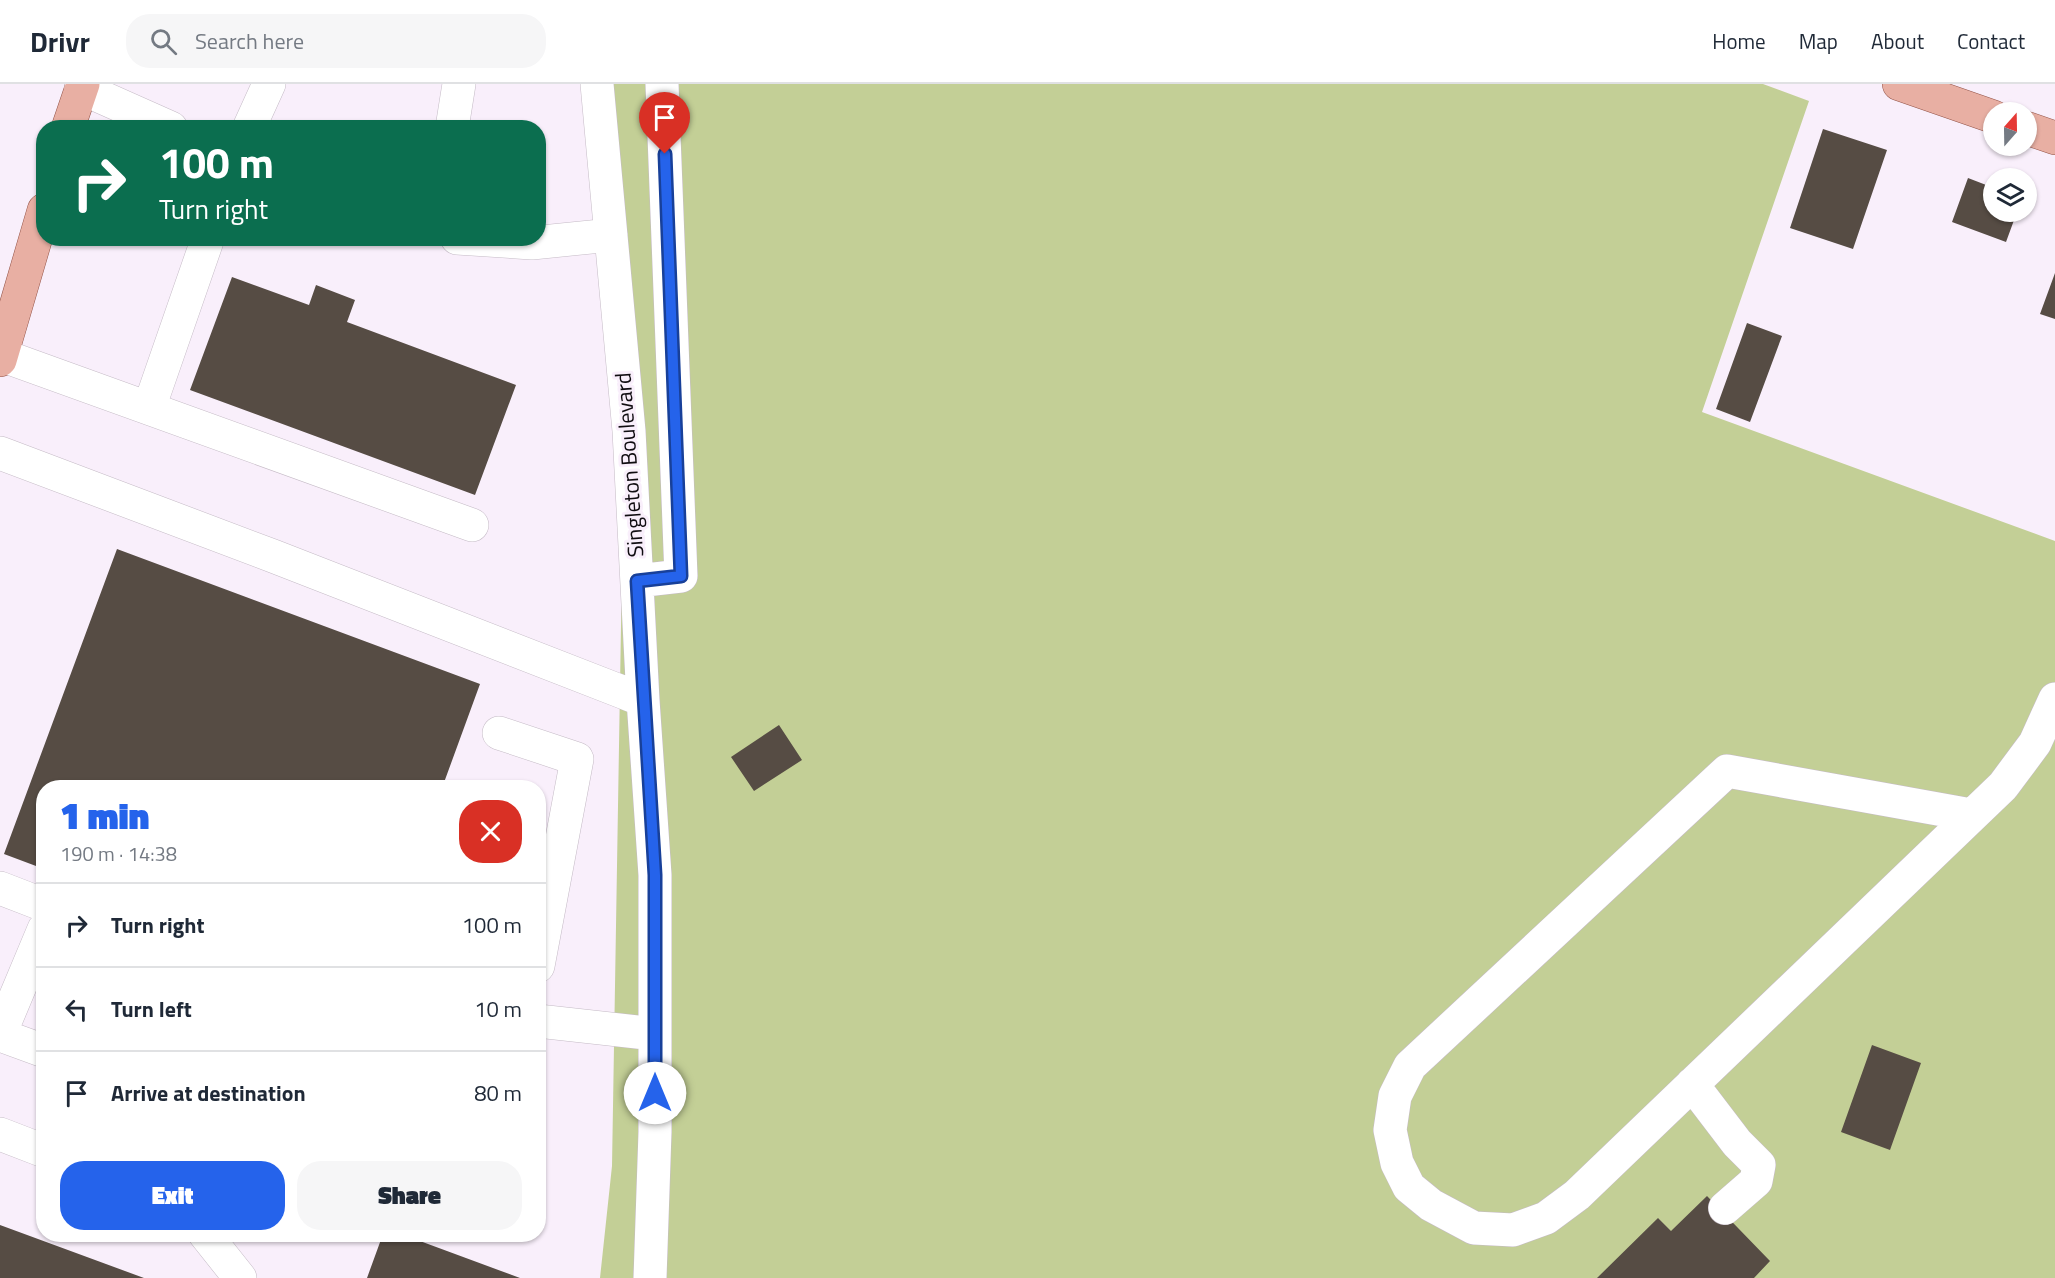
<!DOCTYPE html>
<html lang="en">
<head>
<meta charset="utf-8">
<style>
  :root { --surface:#fff; --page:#f6f6f7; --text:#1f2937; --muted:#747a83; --line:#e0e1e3; --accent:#2563eb }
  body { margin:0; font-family:"Titillium Web",sans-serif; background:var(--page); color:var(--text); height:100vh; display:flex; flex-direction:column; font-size:22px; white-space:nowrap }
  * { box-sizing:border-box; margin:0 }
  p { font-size:20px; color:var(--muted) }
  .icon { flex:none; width:33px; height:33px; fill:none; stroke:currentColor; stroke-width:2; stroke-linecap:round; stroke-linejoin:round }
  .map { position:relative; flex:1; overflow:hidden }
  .drawer { position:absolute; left:36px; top:696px; width:510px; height:462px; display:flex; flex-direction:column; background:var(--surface); border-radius:24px; box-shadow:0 2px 4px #0004 }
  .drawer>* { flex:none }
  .top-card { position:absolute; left:36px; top:36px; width:510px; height:126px; border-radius:24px; box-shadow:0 2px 4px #0004; background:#0b6e4f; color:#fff; overflow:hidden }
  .needle { width:39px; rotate:20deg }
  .fabs { position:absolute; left:1983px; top:18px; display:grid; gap:12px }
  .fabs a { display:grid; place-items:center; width:54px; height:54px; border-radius:50%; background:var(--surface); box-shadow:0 2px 4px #0004; font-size:30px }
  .pin { position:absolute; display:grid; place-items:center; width:51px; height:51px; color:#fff; margin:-62px -26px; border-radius:50% 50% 50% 0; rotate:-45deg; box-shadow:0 0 6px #0007 }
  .pin .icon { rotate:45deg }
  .me { position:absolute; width:66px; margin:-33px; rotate:0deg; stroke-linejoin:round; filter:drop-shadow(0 0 4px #0008) }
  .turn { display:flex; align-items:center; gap:21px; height:126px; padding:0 24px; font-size:27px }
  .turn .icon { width:78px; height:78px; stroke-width:2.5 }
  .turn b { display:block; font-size:42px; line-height:51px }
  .round { display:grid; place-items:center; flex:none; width:63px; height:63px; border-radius:24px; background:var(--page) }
  .head { display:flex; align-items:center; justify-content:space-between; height:102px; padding:0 24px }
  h1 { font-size:36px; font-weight:800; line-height:45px; color:var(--accent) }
  .primary-button { display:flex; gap:12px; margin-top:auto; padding:12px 24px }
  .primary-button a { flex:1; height:69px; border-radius:24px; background:var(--accent); color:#fff; font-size:24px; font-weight:800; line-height:69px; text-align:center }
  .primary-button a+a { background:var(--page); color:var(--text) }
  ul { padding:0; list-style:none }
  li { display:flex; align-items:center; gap:18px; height:84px; padding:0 24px; border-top:2px solid var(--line) }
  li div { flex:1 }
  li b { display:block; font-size:22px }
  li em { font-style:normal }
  header { display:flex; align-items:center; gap:36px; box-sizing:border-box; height:84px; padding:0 30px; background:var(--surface); border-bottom:2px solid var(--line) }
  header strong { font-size:28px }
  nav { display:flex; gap:33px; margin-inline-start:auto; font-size:21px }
  .search { width:420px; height:54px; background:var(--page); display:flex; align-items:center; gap:15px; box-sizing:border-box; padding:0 21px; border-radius:24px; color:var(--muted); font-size:22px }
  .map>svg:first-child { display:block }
  .green { fill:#c3cf96 }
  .building { fill:#564c44 }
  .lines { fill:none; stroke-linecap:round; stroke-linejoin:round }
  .minor-casing { stroke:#c5bbc6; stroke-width:34 }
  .major-casing { stroke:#935448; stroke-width:34 }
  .minor { stroke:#fff; stroke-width:33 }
  .major { stroke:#e8afa3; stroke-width:33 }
  .route-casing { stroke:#184099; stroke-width:15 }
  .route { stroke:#2563eb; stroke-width:10 }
  .labels { text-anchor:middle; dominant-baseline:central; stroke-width:6; stroke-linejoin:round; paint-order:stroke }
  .street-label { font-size:22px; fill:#100d11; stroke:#f9effb }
</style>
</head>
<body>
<header>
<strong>Drivr</strong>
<div class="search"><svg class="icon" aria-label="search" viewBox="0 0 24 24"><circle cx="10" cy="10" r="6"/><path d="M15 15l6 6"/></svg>Search here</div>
<nav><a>Home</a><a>Map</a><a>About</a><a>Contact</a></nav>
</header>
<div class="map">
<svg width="2055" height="1194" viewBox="0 0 2055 1194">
  <rect width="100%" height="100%" fill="#f9effb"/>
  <path class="green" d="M583,0H1763L1809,17L1702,328L2055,457V1194H600L612,1082L625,302Z"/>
  <path class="building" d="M1823,45L1887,66L1853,165L1790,144Z
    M1968,94L1994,104V128H2017L2006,158L1952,138Z
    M2055,189V235L2040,230Z
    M232,193L309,221L316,201L355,216L347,238L516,301L475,411L190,306Z
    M1747,239L1782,252L1750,338L1716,325Z
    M117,465L480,600L442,704H44V785L4,770Z
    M779,641L802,676L754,707L731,673Z
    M1872,961L1921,979L1890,1066L1841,1048Z
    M1707,1112L1770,1177L1754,1194H1597L1658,1134L1671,1147Z
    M0,1141L144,1194H0Z
    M383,1150H401L520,1194H367Z"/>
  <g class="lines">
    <defs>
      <path id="minor" d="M597,0L629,347L643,616L655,791V1048L650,1194
        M81,4L171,44
        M249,44L269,0
        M452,44L459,0
        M457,154L532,159L611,151
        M1,271L472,441
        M149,324L208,154
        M0,369L273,472L643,616
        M637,497L681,492L662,0
        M499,649L577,675L538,882
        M1971,731L1727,687L1410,982L1395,1012L1390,1046L1397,1079L1409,1103L1431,1121L1474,1144L1513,1146L1546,1134L1577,1111L2003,702L2035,659L2055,615
        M0,804L44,821
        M538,937L655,950
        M0,950L44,845
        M0,951L44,967
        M1692,1000L1737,1059L1759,1081L1756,1097L1725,1124
        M0,1050L44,1067
        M205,1150L240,1194"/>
      <path id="major" d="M1899,0L1994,33
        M68,44L83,0
        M2026,44L2055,54
        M0,276L44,126"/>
    </defs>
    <use href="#minor" class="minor-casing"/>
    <use href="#major" class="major-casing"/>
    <use href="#minor" class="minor"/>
    <use href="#major" class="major"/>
  </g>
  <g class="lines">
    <defs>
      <path id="route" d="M655,1009V791L637,497L681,492L665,70"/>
    </defs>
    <use href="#route" class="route-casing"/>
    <use href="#route" class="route"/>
  </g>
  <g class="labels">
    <g class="street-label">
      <text transform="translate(629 381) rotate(-94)">Singleton Boulevard</text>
    </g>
  </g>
</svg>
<div class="fabs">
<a><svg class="needle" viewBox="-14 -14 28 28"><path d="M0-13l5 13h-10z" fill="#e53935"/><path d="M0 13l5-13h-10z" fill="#747a83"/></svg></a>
<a><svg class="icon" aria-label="layers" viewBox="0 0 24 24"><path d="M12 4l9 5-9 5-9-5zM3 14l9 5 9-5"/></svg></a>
</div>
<div class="pin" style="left:665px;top:70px;background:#d93025"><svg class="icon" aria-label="arrive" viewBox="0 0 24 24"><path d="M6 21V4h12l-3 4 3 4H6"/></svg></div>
<svg class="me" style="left:655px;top:1009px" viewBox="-20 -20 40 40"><circle r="19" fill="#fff"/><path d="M0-13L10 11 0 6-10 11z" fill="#2563eb"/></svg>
<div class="top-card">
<div class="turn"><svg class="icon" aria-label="right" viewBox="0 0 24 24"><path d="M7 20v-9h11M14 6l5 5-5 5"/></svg><div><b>100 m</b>Turn right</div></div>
</div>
<section class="drawer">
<div class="head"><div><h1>1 min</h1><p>190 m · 14:38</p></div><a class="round" style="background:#d93025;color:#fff"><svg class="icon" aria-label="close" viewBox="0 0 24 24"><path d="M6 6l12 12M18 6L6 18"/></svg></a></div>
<ul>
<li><svg class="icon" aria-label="right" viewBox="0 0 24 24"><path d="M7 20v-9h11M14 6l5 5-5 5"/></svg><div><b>Turn right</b></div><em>100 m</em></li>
<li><svg class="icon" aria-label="left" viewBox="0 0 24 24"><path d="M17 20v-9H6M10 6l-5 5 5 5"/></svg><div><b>Turn left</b></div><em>10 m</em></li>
<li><svg class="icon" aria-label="arrive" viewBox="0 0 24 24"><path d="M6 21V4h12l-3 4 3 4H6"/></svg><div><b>Arrive at destination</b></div><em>80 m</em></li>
</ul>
<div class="primary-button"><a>Exit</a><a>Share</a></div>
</section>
</div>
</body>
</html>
